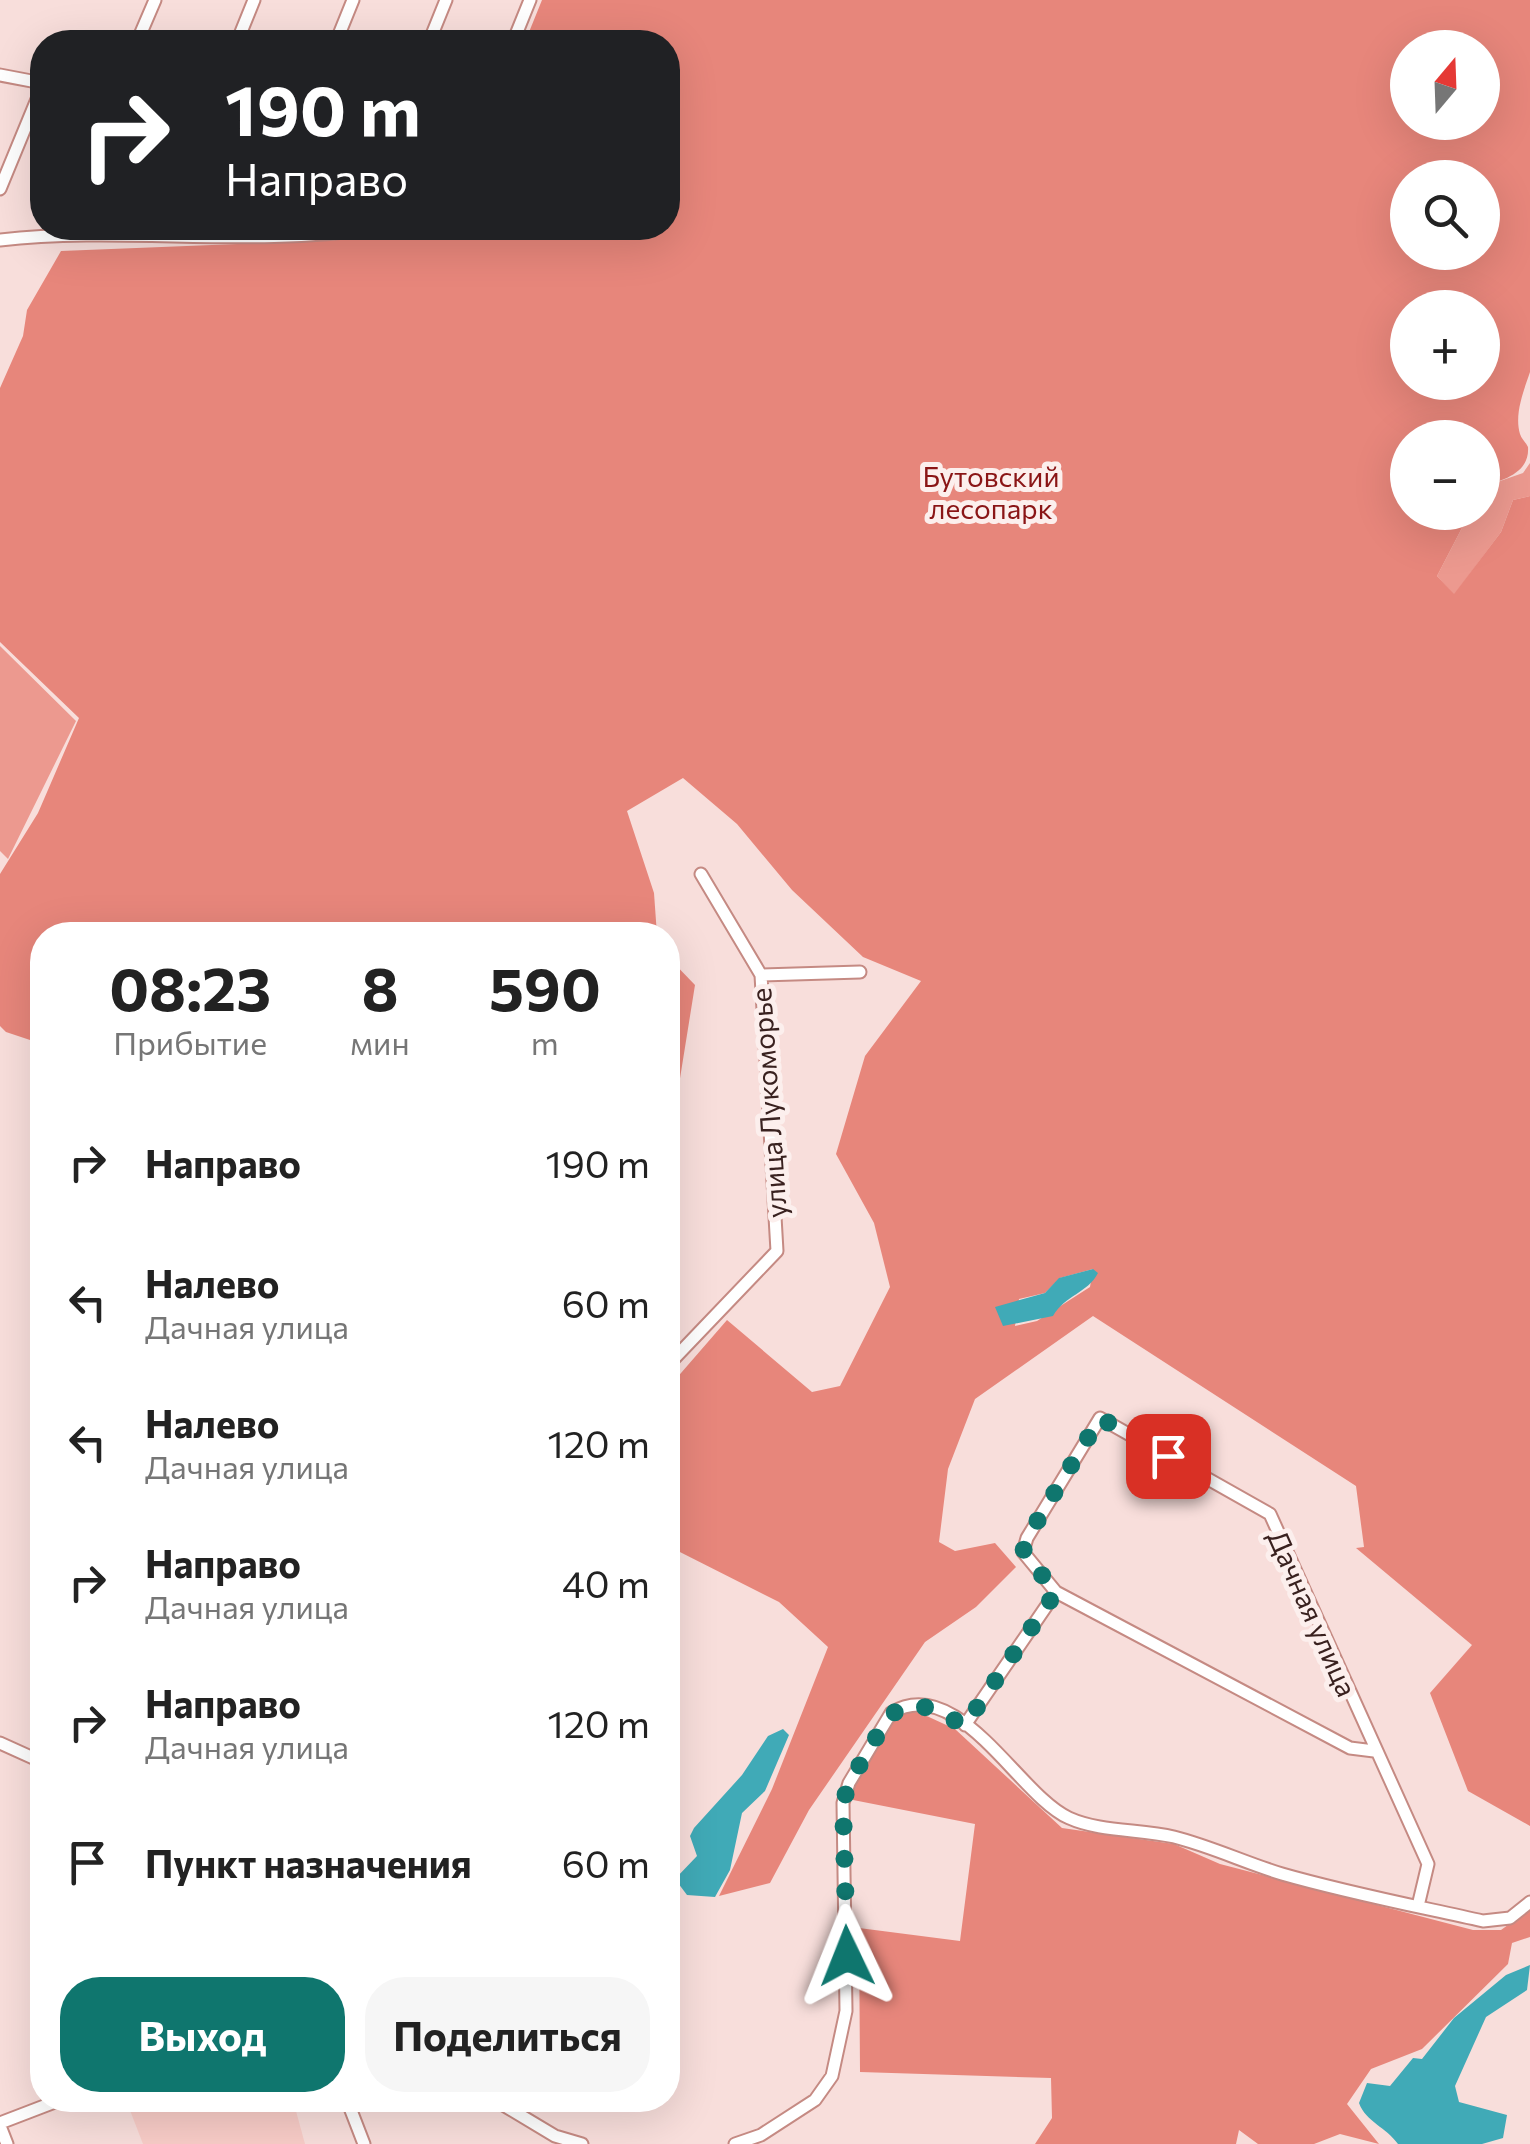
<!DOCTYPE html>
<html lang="ru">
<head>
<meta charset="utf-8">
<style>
  :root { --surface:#fff; --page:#f6f6f6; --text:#222; --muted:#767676; --accent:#0f766e }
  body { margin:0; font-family:Commissioner,sans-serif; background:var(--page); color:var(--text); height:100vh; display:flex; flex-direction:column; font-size:38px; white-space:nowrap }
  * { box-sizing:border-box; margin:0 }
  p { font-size:32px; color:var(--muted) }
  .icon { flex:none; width:55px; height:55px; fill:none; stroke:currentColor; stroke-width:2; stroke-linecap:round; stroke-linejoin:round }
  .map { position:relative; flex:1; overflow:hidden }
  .panel { position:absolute; left:30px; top:922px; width:650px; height:1190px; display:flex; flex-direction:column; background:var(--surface); border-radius:40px; box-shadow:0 10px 40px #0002 }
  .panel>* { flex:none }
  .hud { position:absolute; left:30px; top:30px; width:650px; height:210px; border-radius:40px; box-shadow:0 10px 40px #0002; background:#202124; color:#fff; overflow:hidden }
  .needle { width:65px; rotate:19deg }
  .buttons { position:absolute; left:1390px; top:30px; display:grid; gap:20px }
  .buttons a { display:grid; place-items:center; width:110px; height:110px; border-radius:50%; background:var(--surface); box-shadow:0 10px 40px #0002; font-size:50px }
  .pin { position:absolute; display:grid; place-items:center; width:85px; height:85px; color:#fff; margin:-42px; border-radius:20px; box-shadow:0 5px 15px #0006 }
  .me { position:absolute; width:110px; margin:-55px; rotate:358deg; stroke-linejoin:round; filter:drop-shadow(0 0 8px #0008) }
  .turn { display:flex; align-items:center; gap:35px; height:210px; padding:0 30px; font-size:45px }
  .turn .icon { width:130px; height:130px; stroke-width:2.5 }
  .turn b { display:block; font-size:70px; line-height:85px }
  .eta { display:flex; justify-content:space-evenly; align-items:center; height:170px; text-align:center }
  .eta b { font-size:60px; font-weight:700; line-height:70px }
  .primary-button { display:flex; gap:20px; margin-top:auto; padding:20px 30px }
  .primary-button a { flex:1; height:115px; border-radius:40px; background:var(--accent); color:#fff; font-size:40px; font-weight:700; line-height:115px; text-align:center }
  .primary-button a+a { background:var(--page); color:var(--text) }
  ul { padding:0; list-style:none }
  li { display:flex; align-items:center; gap:30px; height:140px; padding:0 30px }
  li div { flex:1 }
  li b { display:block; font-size:38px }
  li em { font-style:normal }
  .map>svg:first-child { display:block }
  .built { fill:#f8ccc7 }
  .green { fill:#ec998f }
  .forest { fill:#e7867b; fill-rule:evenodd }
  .water { fill:#40aab7 }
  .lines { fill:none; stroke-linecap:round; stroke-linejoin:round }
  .minor-casing { stroke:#c58a83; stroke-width:15 }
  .minor { stroke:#fff; stroke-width:11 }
  .route { stroke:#0f766e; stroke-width:18; stroke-dasharray:0 32.4 }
  .labels { text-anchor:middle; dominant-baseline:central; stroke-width:10; stroke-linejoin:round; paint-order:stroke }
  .park-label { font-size:28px; fill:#8a1516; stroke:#fcefed }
  .street-label { font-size:28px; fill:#39211f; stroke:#fcefed }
</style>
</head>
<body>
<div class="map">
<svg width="1530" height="2144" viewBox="0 0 1530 2144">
  <rect width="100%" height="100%" fill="#f8dedb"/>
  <path class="built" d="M126,2100H293L305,2144H143Z"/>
  <path class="green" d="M1530,463V496L1513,500L1501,532L1454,595L1437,576L1463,526L1459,513L1482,512L1483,487L1523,473Z
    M0,646L76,721L8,859L0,851Z"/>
  <path class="forest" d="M542,0H1530V372C1524,390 1514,414 1520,434C1522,440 1526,442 1528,447C1530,474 1501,480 1483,487L1482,438H1408V512L1459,513L1463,526L1437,576L1454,594L1501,532L1513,500L1530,496V1826L1468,1791L1430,1693L1472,1645L1356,1548L1364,1547L1356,1486L1093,1316L975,1399L948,1469L939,1542L955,1551L995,1543L1016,1567L976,1607L925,1642L809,1810L770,1883L719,1896L772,1789L828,1647L779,1602L668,1546V1388L727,1320L812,1392L840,1386L890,1287L874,1223L836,1154L865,1056L921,981L863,957L792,890L737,824L683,778L627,811L654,893L657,935H42V1044L6,1032L0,1026V874L38,813L79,718L0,642V388L23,336L27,310L61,251L436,236L454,228H668V42H525ZM1408,48H1482V122H1408ZM1408,178H1482V252H1408ZM1408,308H1482V382H1408ZM1093,1269L1090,1287L1037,1321L1015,1326L1019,1299L1045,1293L1060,1278Z
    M668,957L695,985L668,1153Z
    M918,1712L955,1729L1062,1828L1174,1844L1220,1864L1473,1930H1501L1530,1909V1937L1512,1943L1508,1964L1422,2049L1371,2069L1347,2104L1379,2144L1340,2134L1314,2144H1258L1239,2130L1236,2144H1035L1052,2118L1051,2078L860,2072L859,1928L960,1941L975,1824L848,1799L892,1720L900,1713Z"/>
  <path class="water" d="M1093,1269L1098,1273C1088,1293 1065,1295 1053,1316L1003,1326L995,1307L1045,1293L1059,1278Z
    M783,1729L789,1735L765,1791L742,1813L730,1870L715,1897L687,1895L675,1879L697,1856L690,1836L694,1828L742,1775L768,1736Z
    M1530,1965L1527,1990L1486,2017L1455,2086L1459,2102L1507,2115L1503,2138L1482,2144H1398C1386,2127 1366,2122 1359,2103L1367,2083L1390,2086L1413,2058L1422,2059L1454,2018L1506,1975Z"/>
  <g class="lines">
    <defs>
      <path id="minor" d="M137,42L155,0
        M237,42L254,0
        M336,42L353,0
        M429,42L446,0
        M513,42L530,0
        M0,75L42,83
        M0,189L42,87
        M0,240C124,226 251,248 374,228
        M761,975L860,972
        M668,1365L777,1251L761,975L701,874
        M965,1725L1056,1592
        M0,1743L42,1762
        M1374,1751L1350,1748L1056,1592L1023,1552L1027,1538L1100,1418L1270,1514L1428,1864L1418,1906
        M347,2100L364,2144
        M495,2100L555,2136L582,2144
        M0,2123L60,2100
        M0,2126L7,2144
        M735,2144L761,2135L815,2100L832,2076L846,2011L843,1803L849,1783L891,1713C958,1672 1019,1796 1069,1818C1100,1832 1140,1829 1174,1837C1210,1846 1246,1863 1282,1874C1348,1893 1416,1906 1483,1921L1510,1918L1530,1902"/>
    </defs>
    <use href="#minor" class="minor-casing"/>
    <use href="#minor" class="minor"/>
  </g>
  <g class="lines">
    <path class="route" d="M847,1956L843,1803L849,1783L890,1714L918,1704L965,1725L1056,1592L1023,1552L1027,1538L1100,1418L1168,1456"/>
  </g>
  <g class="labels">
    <g class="park-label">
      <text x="991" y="476">Бутовский<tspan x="991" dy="32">лесопарк</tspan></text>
    </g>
    <g class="street-label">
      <text transform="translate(768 1103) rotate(-94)">улица Лукоморье</text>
      <text transform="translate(1313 1613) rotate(66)">Дачная улица</text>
    </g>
  </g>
</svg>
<div class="buttons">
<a><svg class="needle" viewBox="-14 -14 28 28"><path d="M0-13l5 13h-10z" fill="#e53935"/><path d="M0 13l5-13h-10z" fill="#767676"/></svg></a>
<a><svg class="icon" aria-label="search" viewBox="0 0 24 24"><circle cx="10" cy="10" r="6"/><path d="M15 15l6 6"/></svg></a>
<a>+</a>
<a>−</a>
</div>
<div class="pin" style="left:1168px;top:1456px;background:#d93025"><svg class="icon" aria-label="arrive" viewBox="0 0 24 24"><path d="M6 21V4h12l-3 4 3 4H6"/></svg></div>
<svg class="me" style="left:847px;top:1956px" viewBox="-20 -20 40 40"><path d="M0-17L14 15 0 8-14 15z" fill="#0f766e" stroke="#fff" stroke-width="4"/></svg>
<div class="hud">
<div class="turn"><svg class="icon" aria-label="right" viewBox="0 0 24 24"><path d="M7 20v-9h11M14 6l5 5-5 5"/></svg><div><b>190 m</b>Направо</div></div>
</div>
<section class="panel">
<div class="eta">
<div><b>08:23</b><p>Прибытие</p></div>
<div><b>8</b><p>мин</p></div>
<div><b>590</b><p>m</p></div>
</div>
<ul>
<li><svg class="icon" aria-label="right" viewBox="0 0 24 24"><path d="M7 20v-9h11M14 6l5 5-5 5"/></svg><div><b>Направо</b></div><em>190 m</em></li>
<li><svg class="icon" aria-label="left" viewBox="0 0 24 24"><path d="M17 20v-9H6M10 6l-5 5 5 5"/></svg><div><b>Налево</b><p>Дачная улица</p></div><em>60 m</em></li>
<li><svg class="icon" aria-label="left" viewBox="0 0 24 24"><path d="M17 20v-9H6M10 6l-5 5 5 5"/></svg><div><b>Налево</b><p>Дачная улица</p></div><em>120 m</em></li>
<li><svg class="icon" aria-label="right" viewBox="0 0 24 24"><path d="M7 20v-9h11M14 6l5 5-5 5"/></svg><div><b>Направо</b><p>Дачная улица</p></div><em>40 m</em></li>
<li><svg class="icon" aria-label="right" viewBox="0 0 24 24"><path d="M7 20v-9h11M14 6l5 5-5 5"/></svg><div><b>Направо</b><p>Дачная улица</p></div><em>120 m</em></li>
<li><svg class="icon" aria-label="arrive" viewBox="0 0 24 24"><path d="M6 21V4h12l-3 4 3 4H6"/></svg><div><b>Пункт назначения</b></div><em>60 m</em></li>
</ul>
<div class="primary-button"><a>Выход</a><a>Поделиться</a></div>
</section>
</div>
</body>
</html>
